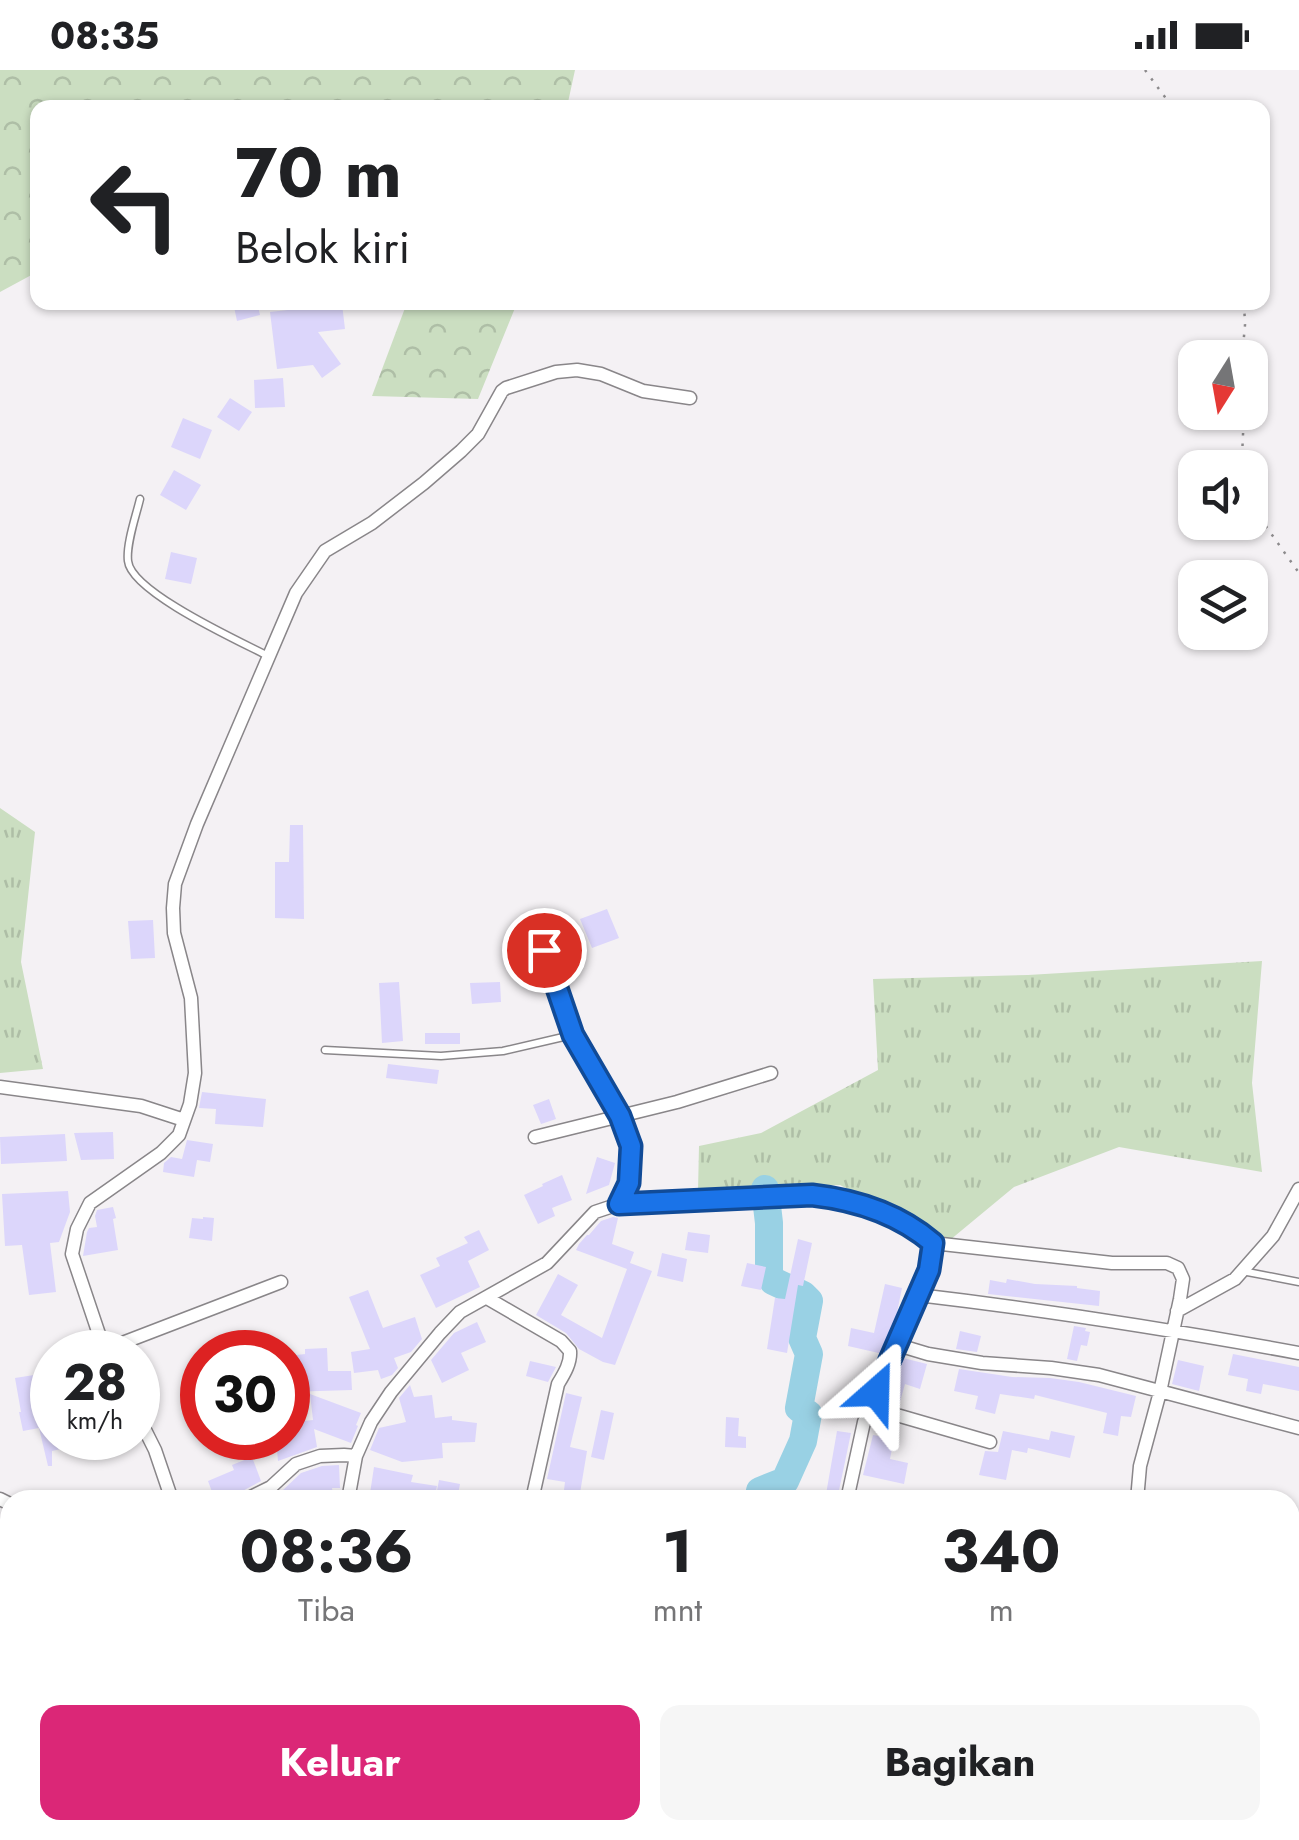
<!DOCTYPE html>
<html lang="id">
<head>
<meta charset="utf-8">
<style>
  :root { --surface:#fff; --page:#f6f6f6; --text:#202124; --muted:#757577; --accent:#db2777 }
  body { margin:0; font-family:Jost,sans-serif; background:var(--page); color:var(--text); height:100vh; display:flex; flex-direction:column; font-size:38px; white-space:nowrap }
  * { box-sizing:border-box; margin:0 }
  p { font-size:32px; color:var(--muted) }
  .icon { flex:none; width:55px; height:55px; fill:none; stroke:currentColor; stroke-width:2; stroke-linecap:round; stroke-linejoin:round }
  .map { position:relative; flex:1; overflow:hidden }
  .details { position:absolute; left:0px; top:1420px; width:1300px; height:350px; display:flex; flex-direction:column; background:var(--surface); border-radius:30px 30px 0 0; box-shadow:0 2px 8px #0004 }
  .details>* { flex:none }
  .guide { position:absolute; left:30px; top:30px; width:1240px; height:210px; border-radius:20px; box-shadow:0 2px 8px #0004; background:#fff; color:var(--text); overflow:hidden }
  .needle { width:65px; rotate:191deg }
  .controls { position:absolute; left:1178px; top:270px; display:grid; gap:20px }
  .controls a { display:grid; place-items:center; width:90px; height:90px; border-radius:20px; background:var(--surface); box-shadow:0 2px 8px #0004; font-size:50px }
  .speed { position:absolute; left:30px; top:1260px; display:flex; gap:20px; font-size:50px; font-weight:700; text-align:center }
  .speed>* { display:grid; place-content:center; width:130px; height:130px; border-radius:50%; background:var(--surface); box-shadow:0 2px 8px #0004; line-height:1 }
  .speed small { font-size:25px; font-weight:400 }
  .speed .limit { border:15px solid #d22; background:#fff; color:#111 }
  .pin { position:absolute; display:grid; place-items:center; width:85px; height:85px; color:#fff; margin:-42px; border:5px solid #fff; border-radius:50%; box-shadow:0 2px 10px #0007 }
  .me { position:absolute; width:110px; margin:-55px; rotate:25deg; stroke-linejoin:round; filter:drop-shadow(0 0 8px #0008) }
  .turn { display:flex; align-items:center; gap:35px; height:210px; padding:0 40px; font-size:45px }
  .turn .icon { width:130px; height:130px; stroke-width:2.5 }
  .turn b { display:block; font-size:70px; line-height:85px }
  .eta { display:flex; justify-content:space-evenly; align-items:center; height:170px; text-align:center }
  .eta b { font-size:60px; font-weight:700; line-height:70px }
  .cta { display:flex; gap:20px; margin-top:auto; padding:20px 40px }
  .cta a { flex:1; height:115px; border-radius:20px; background:var(--accent); color:#fff; font-size:40px; font-weight:700; line-height:115px; text-align:center }
  .cta a+a { background:var(--page); color:var(--text) }
  .status { display:flex; justify-content:space-between; align-items:center; height:70px; padding:0 50px; background:var(--surface); direction:ltr }
  .status svg { height:28px; fill:currentColor }
  .map>svg:first-child { display:block }
  .grass { fill:url(#grass-tufts) }
  .forest { fill:url(#forest-crowns) }
  .lines { fill:none; stroke-linecap:round; stroke-linejoin:round }
  .river { stroke:#99d1e4; stroke-width:28 }
  .building { fill:#dcd6fb }
  .service-casing { stroke:#898689; stroke-width:9 }
  .minor-casing { stroke:#898689; stroke-width:15 }
  .path { stroke:#8c8a8c; stroke-width:2.5; stroke-dasharray:2.5 8; stroke-linecap:butt }
  .service { stroke:#fff; stroke-width:6 }
  .minor { stroke:#fff; stroke-width:12 }
  .route-casing { stroke:#114b97; stroke-width:25 }
  .route { stroke:#1a73e8; stroke-width:18 }
</style>
</head>
<body>
<div class="status"><b>08:35</b><svg viewBox="0 0 49 12"><path d="M0 12V9h3v3zM5 12V6h3v6zM10 12V3h3v9zM15 12V0h3v12zM26 1h20v11H26zM47 4h2v5h-2z"/></svg></div>
<div class="map">
<svg width="1299" height="1770" viewBox="0 0 1299 1770">
  <defs>
    <pattern id="grass-tufts" width="24" height="20" patternUnits="userSpaceOnUse" patternTransform="scale(2.5)"><rect width="24" height="20" fill="#cbdec1"/><path d="M3 7l-1-3M5 7V3M7 7l1-3M15 17l-1-3M17 17v-4M19 17l1-3" fill="none" stroke="#aebea6"/></pattern>
    <pattern id="forest-crowns" width="20" height="18" patternUnits="userSpaceOnUse" patternTransform="scale(2.5)"><rect width="20" height="18" fill="#cbdec1"/><path d="M2 6a3 3 0 1 1 6 0M12 15a3 3 0 1 1 6 0" fill="none" stroke="#aebea6"/></pattern>
  </defs>
  <rect width="100%" height="100%" fill="#f4f1f4"/>
  <path class="grass" d="M0,738L35,762L21,892L43,999L0,1003Z
    M1262,891L1252,1013L1262,1102L1119,1077L1014,1117L950,1170L840,1115L698,1121L699,1076L761,1063L878,1000L873,909L1028,905Z"/>
  <path class="forest" d="M0,0H575L567,37L38,38L37,202L0,222Z
    M388,233H517L478,329L372,326L405,238Z"/>
  <g class="lines">
    <path class="river" d="M758,1430L760,1421L785,1411L803,1371L808,1344L799,1338L809,1284L802,1268L809,1231L803,1225L773,1211L769,1203V1153L765,1119
      M474,1770V1767L483,1763V1760"/>
  </g>
  <path class="building" d="M233,232H257L260,245L237,251Z
    M342,234L345,259L318,262L341,294L322,308L313,295L277,299L270,242Z
    M283,308L285,337L255,338L254,310Z
    M230,328L252,342L239,361L217,347Z
    M183,348L212,360L200,389L171,377Z
    M174,400L201,415L186,440L160,425Z
    M171,482L197,488L191,514L165,509Z
    M290,755H303L304,849L275,848V792H289Z
    M607,839L619,868L592,878L580,849Z
    M153,850L155,888L131,889L128,851Z
    M399,912L403,971L382,973L379,913Z
    M500,912L501,932L472,934L470,913Z
    M425,963H460V974H425Z
    M388,994L439,1000L437,1014L386,1008Z
    M202,1022L266,1029L263,1057L215,1054L216,1039L199,1038Z
    M549,1029L556,1049L541,1054L533,1035Z
    M113,1062L114,1089L81,1090L74,1063Z
    M65,1064L67,1091L1,1094L0,1067Z
    M187,1070L213,1074L210,1092L197,1090L194,1107L163,1102L164,1093L171,1087L182,1089Z
    M597,1087L615,1093L609,1115L586,1124Z
    M562,1105L572,1130L552,1138L555,1146L538,1154L524,1125L543,1116L542,1114Z
    M68,1121L70,1142L59,1172L50,1173L56,1222L29,1225L22,1175L5,1176L2,1124Z
    M113,1137L116,1148L113,1149L118,1180L83,1186L87,1162L89,1158L97,1157L95,1146L97,1140Z
    M203,1147L214,1148L212,1171L189,1168L192,1148L203,1149Z
    M613,1147L618,1148L612,1174L634,1182L630,1193L652,1201L615,1295L603,1292L579,1279L566,1263L536,1245L558,1204L578,1215L561,1245L602,1268L627,1199L576,1180L579,1174L587,1165H589L601,1151Z
    M479,1160L489,1180L468,1191L480,1217L436,1238L420,1205L440,1196L436,1188L468,1173L464,1167Z
    M688,1162L710,1165L708,1183L685,1180Z
    M798,1169L812,1173L803,1216L798,1215L787,1283L767,1279L775,1228L785,1229Z
    M662,1183L687,1189L683,1212L657,1206Z
    M747,1193L766,1197L761,1220L741,1216Z
    M1007,1209L1035,1214L1077,1216V1218L1100,1221L1099,1236L988,1224L990,1210L1006,1213Z
    M885,1214L902,1218L893,1262L883,1284L848,1276L851,1258L874,1263Z
    M368,1220L383,1258L415,1247L422,1269L411,1282L394,1288L398,1298L392,1305L381,1309L378,1300L354,1303L351,1282L370,1279L349,1227Z
    M477,1252L486,1272L461,1283L469,1300L442,1313L431,1290L454,1263Z
    M1074,1256L1086,1258L1085,1261L1090,1262L1087,1276L1081,1275L1077,1291L1067,1289Z
    M960,1261L981,1266L977,1282L956,1279Z
    M327,1278L328,1301H351L352,1320L288,1322V1286L305,1284V1279Z
    M1233,1284L1299,1297V1321L1263,1314L1261,1324L1246,1321L1248,1309L1228,1305Z
    M903,1288L927,1294L920,1319L905,1314L899,1335L884,1331Z
    M1178,1290L1204,1296L1199,1321L1172,1314Z
    M530,1291L556,1297L548,1312L526,1306Z
    M959,1299L1012,1307L1050,1308L1079,1312L1136,1326L1131,1347L1121,1346L1118,1366L1103,1363L1107,1343L1035,1325L1034,1329L1000,1324L995,1344L975,1339L978,1326L954,1321Z
    M34,1305L39,1336L52,1333V1368H91V1372L52,1381V1396H48L39,1358L23,1361L19,1342H21L15,1308Z
    M410,1315L414,1327L432,1325L435,1348L452,1346V1350L477,1353L475,1372L442,1373L443,1388L402,1392L370,1380L379,1358L406,1352L399,1328Z
    M566,1323L582,1327L570,1377L587,1381L580,1423L564,1420L565,1412L547,1409Z
    M310,1324L361,1343L356,1355L358,1356L351,1373L314,1359L317,1377L278,1391L276,1368H288V1353L313,1350Z
    M601,1340L614,1343L604,1390L591,1387Z
    M726,1347L739,1348L738,1366L746,1367V1378L725,1377Z
    M837,1361L851,1363L837,1430H825Z
    M1003,1361L1049,1370L1051,1361L1075,1366L1070,1388L1028,1378L1027,1383L1012,1380L1006,1410L979,1405L985,1381L998,1382Z
    M873,1365L894,1369L890,1389L908,1393L904,1414L863,1405Z
    M252,1387L261,1411L237,1424L215,1430L208,1411L234,1400L232,1395Z
    M339,1395L340,1418H332L334,1430H283L282,1421L301,1403L322,1396Z
    M374,1397L413,1405L411,1412L437,1416L434,1430H369Z
    M439,1410L460,1414L457,1430L436,1426Z"/>
  <g class="lines">
    <defs>
      <path id="service" d="M140,429C136,446 126,474 128,491C131,522 239,571 268,586
        M325,980L441,986L503,981L572,965
        M1242,1201L1299,1212"/>
      <path id="minor" d="M532,853L554,907L573,965L620,1046L631,1076L629,1113L619,1134
        M0,1017L141,1036L184,1050
        M535,1067L677,1032L771,1003
        M933,1173L1112,1193H1167L1178,1198L1183,1209L1180,1229L1160,1322L1140,1396L1137,1430
        M918,1225C1046,1240 1173,1260 1299,1283
        M487,1228L561,1271L570,1281C571,1293 564,1304 558,1314L532,1430
        M1177,1241L1235,1209L1273,1166L1299,1119
        M104,1280L281,1212
        M105,1282L72,1184L77,1159L90,1133L161,1083L179,1065L190,1034L195,1003L191,928L174,863L173,838L175,814L197,754L296,523L325,481L372,453L424,413L461,381L478,364L502,321L506,318L556,302L577,300L601,304L643,321L690,328
        M869,1337L990,1372
        M138,1346L155,1380L172,1430
        M0,1429L10,1434
        M245,1430L271,1417L296,1394L320,1386L344,1385L356,1386
        M348,1430L356,1386L371,1352L391,1322L440,1263L460,1242L547,1193L595,1142L619,1134L812,1125C855,1130 899,1144 933,1173L929,1200L898,1275L928,1284L982,1293L1051,1298L1099,1305L1299,1358
        M847,1430L864,1352L898,1275
        M1290,1485L1299,1484
        M1290,1628L1299,1610
        M239,1760L273,1765
        M716,1760L717,1770
        M905,1760L961,1770
        M885,1770L904,1760
        M1017,1770L1018,1760
        M1258,1770L1261,1760"/>
    </defs>
    <use href="#service" class="service-casing"/>
    <use href="#minor" class="minor-casing"/>
    <path class="path" d="M1145,0L1173,38
      M1242,288L1245,255L1244,232
      M1244,342L1242,387L1245,398
      M1250,417L1265,455L1299,503"/>
    <use href="#service" class="service"/>
    <use href="#minor" class="minor"/>
  </g>
  <g class="lines">
    <defs>
      <path id="route" d="M544,880L573,965L620,1046L631,1076L629,1113L619,1134L812,1125C856,1130 899,1144 933,1173L929,1200L876,1322"/>
    </defs>
    <use href="#route" class="route-casing"/>
    <use href="#route" class="route"/>
  </g>
</svg>
<div class="controls">
<a><svg class="needle" viewBox="-14 -14 28 28"><path d="M0-13l5 13h-10z" fill="#e53935"/><path d="M0 13l5-13h-10z" fill="#757577"/></svg></a>
<a><svg class="icon" aria-label="sound" viewBox="0 0 24 24"><path d="M4 9h4l5-4v14l-5-4H4zM17 9q2 3 0 6"/></svg></a>
<a><svg class="icon" aria-label="layers" viewBox="0 0 24 24"><path d="M12 4l9 5-9 5-9-5zM3 14l9 5 9-5"/></svg></a>
</div>
<div class="speed"><div>28<small>km/h</small></div><div class="limit">30</div></div>
<div class="pin" style="left:544px;top:880px;background:#d93025"><svg class="icon" aria-label="arrive" viewBox="0 0 24 24"><path d="M6 21V4h12l-3 4 3 4H6"/></svg></div>
<svg class="me" style="left:876px;top:1322px" viewBox="-20 -20 40 40"><path d="M0-17L14 15 0 8-14 15z" fill="#1a73e8" stroke="#fff" stroke-width="4"/></svg>
<div class="guide">
<div class="turn"><svg class="icon" aria-label="left" viewBox="0 0 24 24"><path d="M17 20v-9H6M10 6l-5 5 5 5"/></svg><div><b>70 m</b>Belok kiri</div></div>
</div>
<section class="details">
<div class="eta">
<div><b>08:36</b><p>Tiba</p></div>
<div><b>1</b><p>mnt</p></div>
<div><b>340</b><p>m</p></div>
</div>
<div class="cta"><a>Keluar</a><a>Bagikan</a></div>
</section>
</div>
</body>
</html>
